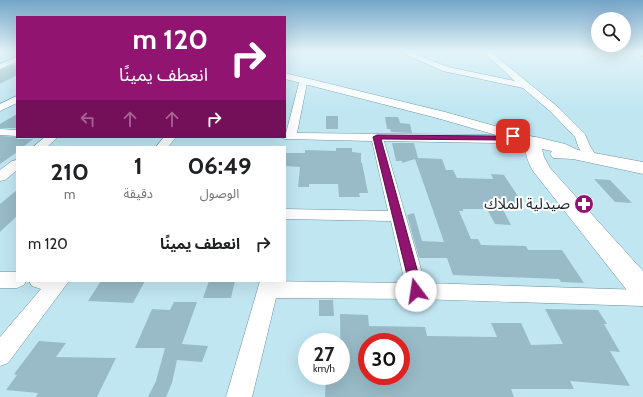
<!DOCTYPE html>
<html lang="ar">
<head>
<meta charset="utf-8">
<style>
  :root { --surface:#fff; --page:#f6f6f6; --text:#202124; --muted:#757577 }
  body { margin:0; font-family:Cabin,"Noto Sans Arabic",sans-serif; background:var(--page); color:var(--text); direction:rtl; height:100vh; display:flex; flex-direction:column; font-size:15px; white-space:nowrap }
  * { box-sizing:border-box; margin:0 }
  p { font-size:13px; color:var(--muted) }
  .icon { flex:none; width:22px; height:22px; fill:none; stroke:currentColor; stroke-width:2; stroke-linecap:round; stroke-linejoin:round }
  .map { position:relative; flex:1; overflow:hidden; direction:ltr }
  .drawer { position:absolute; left:16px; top:146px; width:270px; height:136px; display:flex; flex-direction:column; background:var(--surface); border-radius:0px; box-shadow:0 4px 16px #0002; direction:rtl }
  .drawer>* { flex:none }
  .hud { position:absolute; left:16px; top:16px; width:270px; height:122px; border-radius:0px; box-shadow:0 4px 16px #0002; direction:rtl; background:#911471; color:#fff; overflow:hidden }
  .fabs { position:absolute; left:591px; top:12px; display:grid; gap:8px }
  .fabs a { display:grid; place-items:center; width:40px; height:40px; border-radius:50%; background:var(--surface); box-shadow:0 4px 16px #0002; font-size:20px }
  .speed { position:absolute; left:298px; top:333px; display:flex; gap:8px; font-size:20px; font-weight:700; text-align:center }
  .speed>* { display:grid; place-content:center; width:52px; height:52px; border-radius:50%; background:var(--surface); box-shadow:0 4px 16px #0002; line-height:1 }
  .speed small { font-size:10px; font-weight:400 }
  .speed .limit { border:6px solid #d22; background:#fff; color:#111 }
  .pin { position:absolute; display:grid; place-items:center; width:34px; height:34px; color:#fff; margin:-17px; border-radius:8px; box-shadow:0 2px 6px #0006 }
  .me { position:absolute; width:44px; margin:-22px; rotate:346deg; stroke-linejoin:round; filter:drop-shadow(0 0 3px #0008) }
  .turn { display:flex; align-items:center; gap:14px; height:84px; padding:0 12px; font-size:18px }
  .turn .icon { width:52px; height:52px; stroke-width:2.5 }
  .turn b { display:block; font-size:28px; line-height:34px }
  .lanes { display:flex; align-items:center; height:38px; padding:0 12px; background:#0003; justify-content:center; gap:20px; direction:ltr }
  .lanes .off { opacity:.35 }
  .eta { display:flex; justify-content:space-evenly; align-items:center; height:68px; text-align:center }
  .eta b { font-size:24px; font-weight:800; line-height:28px }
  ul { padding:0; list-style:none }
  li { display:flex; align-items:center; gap:12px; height:60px; padding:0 12px }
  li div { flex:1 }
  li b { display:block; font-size:15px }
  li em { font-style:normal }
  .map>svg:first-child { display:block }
  .building { fill:#98bbc7; fill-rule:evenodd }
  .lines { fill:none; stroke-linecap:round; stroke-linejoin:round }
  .minor-casing { stroke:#6e929d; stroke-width:1 }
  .tertiary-casing { stroke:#6e929d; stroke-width:1 }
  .secondary-casing { stroke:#6e929d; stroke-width:1 }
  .minor { fill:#fff; fill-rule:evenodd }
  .tertiary { fill:#fff; fill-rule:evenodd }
  .secondary { fill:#fff; fill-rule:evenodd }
  .route { fill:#911471; stroke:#5e0d49 }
  .labels { text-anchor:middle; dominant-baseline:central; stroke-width:4; stroke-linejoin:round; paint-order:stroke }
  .poi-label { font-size:15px; fill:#19282d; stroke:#fff; text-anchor:end }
</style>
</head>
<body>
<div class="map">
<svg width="643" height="397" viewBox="0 0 643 397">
  <rect width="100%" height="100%" fill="#c0e6f2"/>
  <path class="building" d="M17,64V75L0,84V70Z
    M17,114V128H0V124Z
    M326,116H338V129H326Z
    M385,117H398L400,123L410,124L412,133L391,132L390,129H387Z
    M0,136L17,137V139H33L23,147H17V152L0,164Z
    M392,143H414L418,158L442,159L446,170H453L457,178L493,179L491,174L504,175L523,204H500L511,225L495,224L487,209H463V211H459L471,239H478L481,245L526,246L528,250H562L584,283L561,282L559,279L453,275L447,258H419L407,215L414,213L422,241L444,242L415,159L402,163V161H396Z
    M336,148H352V152L361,153V163H362L368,193H359L360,197H339L338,184H309V187H298L300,167L285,166V153H305V150L336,151Z
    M594,179L610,180L632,203L615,202Z
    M17,190V216L0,232V204Z
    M101,281H145L133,303L88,301Z
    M209,281H235L231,298H203Z
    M319,300H333L334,316H319Z
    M174,302H197L182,344L208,346L202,362L177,360L172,383L166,397H148L156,381L165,348H135L152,309L170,310Z
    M545,309L598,310L607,324H604L620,352L610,351L630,386L570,381L574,389H511L514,397H325L326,376H341L340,314L368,315L369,326L425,327L427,336L497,337L491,323H521L531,345L563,344ZM367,342H401V376H367Z
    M39,341L66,343L56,357L116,358L97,397H36L38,393L6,390L17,375L14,374Z"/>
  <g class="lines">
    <defs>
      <path id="minor" d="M400,52H410L448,67L515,81L483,52H491L559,108L585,134L590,146L597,157L596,160H586L578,146L575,137L551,112L523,88L443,71Z
        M17,57V62L0,69V64Z
        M303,80L307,83L297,133L496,135L513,132L517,133L519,135C514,141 504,142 496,143L384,141L425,283L643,290V306L417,299L276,298L252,397H226L260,281L405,283L391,221L285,219V209L388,211L372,141L285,139L280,137H285L299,83Z
        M17,96V103L0,111V104Z
        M0,129L17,130V136L0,135Z
        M45,137H58L47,147H33Z
        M164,137H176L168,147H156Z
        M17,160V170L5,180L0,181V170L12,161Z
        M0,272H17V281H26L24,285L17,288H0Z
        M29,281H69L8,363L0,366V337L41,289L32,286Z"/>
      <path id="tertiary" d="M637,52H643V56Z
        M285,73L445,112L541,139L543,142L541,145L536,146L531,145L437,118L285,79Z"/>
      <path id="secondary" d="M536,137L565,144L578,150L643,162V174L573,159L553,158L550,154L552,151L542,149L544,157L550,168L643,271V301L633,298L533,171C527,159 522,150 530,138Z"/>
    </defs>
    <use href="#minor" class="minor-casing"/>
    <use href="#tertiary" class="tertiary-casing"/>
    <use href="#secondary" class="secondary-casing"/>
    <use href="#minor" class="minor"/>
    <use href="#tertiary" class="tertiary"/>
    <use href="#secondary" class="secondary"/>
  </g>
  <linearGradient id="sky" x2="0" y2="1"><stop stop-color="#75a4c7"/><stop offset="0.48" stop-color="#e3f4f9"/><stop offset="1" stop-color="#e3f4f9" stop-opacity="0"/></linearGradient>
  <rect width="643" height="108" fill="url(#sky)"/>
  <path class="route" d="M513,133L516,136L505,140L381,139L423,291L421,295L416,296L412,295L373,137L377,135L496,136H504Z"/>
  <defs>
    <symbol id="pharmacy-disc" viewBox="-11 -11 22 22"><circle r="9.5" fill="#911471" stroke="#fff"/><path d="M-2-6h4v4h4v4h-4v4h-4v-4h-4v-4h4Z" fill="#fff"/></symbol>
  </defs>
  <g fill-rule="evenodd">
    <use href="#pharmacy-disc" x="573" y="193" width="22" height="22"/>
  </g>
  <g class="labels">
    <g class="poi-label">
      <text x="570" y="204">صيدلية الملاك</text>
    </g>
  </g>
</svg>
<div class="fabs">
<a><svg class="icon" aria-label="search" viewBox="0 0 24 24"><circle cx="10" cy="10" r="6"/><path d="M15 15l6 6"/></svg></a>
</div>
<div class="speed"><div>27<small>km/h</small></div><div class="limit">30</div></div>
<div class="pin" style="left:513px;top:136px;background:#d93025"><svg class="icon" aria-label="arrive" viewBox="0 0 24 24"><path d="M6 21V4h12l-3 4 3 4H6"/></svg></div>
<svg class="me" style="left:416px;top:291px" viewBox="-20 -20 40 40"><circle r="19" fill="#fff"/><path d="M0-13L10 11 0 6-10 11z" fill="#911471"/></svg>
<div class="hud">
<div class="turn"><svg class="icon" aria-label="right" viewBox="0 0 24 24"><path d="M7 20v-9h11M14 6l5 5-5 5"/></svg><div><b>120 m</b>انعطف يمينًا</div></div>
<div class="lanes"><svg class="icon off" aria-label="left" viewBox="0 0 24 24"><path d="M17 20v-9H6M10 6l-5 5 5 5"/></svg><svg class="icon off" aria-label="ahead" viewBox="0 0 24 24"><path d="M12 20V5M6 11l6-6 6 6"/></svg><svg class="icon off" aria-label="ahead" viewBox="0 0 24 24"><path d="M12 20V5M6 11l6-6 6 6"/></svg><svg class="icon" aria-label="right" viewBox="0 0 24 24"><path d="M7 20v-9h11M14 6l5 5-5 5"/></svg></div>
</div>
<section class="drawer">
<div class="eta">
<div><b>06:49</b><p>الوصول</p></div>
<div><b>1</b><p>دقيقة</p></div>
<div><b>210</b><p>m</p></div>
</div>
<ul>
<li><svg class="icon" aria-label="right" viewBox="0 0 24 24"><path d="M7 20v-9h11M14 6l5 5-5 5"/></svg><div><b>انعطف يمينًا</b></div><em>120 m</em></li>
</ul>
</section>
</div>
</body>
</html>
